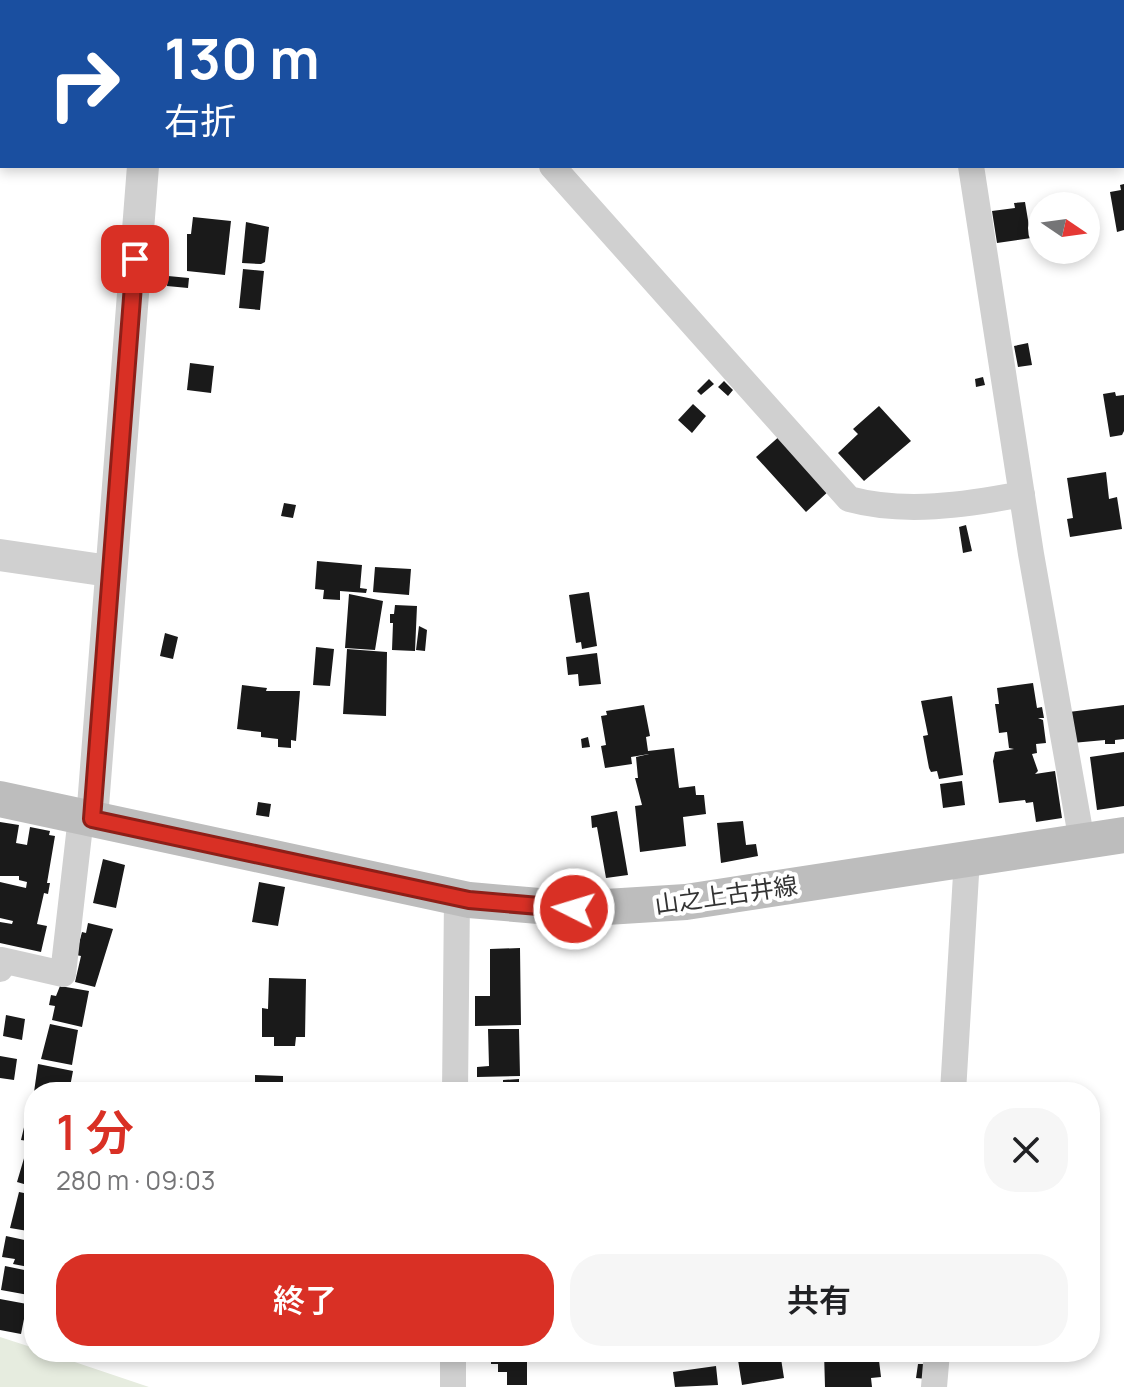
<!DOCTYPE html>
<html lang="ja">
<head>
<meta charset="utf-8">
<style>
  :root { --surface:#fff; --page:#f6f6f6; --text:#202124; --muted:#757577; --accent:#d93025 }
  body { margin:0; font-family:Manrope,"Noto Sans JP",sans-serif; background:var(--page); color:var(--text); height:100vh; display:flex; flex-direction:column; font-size:30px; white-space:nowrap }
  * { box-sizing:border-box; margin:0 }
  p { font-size:26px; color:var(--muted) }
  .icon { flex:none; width:44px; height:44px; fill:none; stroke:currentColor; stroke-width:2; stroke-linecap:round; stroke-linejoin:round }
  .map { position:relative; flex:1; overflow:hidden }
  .sheet { position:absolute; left:24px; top:1082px; width:1076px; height:280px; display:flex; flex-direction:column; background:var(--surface); border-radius:32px; box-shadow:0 4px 12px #0003 }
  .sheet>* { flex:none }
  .guide { position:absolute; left:0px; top:0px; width:1124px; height:168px; box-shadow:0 4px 12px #0003; background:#1a4fa0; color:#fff; overflow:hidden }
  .needle { width:52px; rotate:103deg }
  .fabs { position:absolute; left:1028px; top:192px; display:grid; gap:16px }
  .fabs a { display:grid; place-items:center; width:72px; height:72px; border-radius:50%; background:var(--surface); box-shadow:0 4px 12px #0003; font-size:40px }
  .pin { position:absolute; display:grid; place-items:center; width:68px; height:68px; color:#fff; margin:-34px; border-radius:16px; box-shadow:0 4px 12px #0006 }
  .me { position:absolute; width:88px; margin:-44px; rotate:275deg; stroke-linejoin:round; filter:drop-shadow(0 0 6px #0008) }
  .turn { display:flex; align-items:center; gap:28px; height:168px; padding:0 32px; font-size:36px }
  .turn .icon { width:104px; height:104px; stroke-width:2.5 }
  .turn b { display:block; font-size:56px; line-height:68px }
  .round { display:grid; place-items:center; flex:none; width:84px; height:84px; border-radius:32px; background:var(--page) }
  .headline { display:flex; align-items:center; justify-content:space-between; height:136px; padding:0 32px }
  h1 { font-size:48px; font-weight:600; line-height:60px; color:var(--accent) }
  .primary-button { display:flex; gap:16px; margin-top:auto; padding:16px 32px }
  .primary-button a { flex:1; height:92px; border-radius:32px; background:var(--accent); color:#fff; font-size:32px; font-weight:600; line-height:92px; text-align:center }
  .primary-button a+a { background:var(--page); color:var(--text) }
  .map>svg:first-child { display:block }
  .green { fill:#e6ecdf }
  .building { fill:#1a1a1a }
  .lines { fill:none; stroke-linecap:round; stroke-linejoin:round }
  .minor { stroke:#d0d0d0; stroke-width:26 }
  .tertiary { stroke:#d0d0d0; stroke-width:32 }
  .secondary { stroke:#bdbdbd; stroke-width:36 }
  .route-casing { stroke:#8d1f18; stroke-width:20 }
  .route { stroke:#d93025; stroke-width:14 }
  .labels { text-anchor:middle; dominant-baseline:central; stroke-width:8; stroke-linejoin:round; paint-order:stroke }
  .street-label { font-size:24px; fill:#333; stroke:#fff }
</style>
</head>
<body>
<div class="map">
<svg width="1124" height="1387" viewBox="0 0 1124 1387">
  <rect width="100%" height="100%" fill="#fff"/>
  <path class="green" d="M0,1337L34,1348V1352H45L149,1387H0Z"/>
  <path class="building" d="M1124,184V230L1117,232L1110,192L1121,190L1120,185Z
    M1025,202L1031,238L997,243L992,211L1015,208L1014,203Z
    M1042,216V240L1037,241L1034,218Z
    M193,217L231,221L225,275L187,271V234H191Z
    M246,222L269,227L265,262L261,264L242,263Z
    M243,269L264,271L260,310L239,308Z
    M168,276L189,278L188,288L167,286Z
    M1028,343L1032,365L1018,367L1014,346Z
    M190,363L214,366L211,393L187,390Z
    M983,377L985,385L976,387L975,379Z
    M709,379L714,384L701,395L697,391Z
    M724,381L733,390L728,396L718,387Z
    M1115,392L1116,396L1124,395V431L1122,435L1110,437L1103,394Z
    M693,404L706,416L692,433L678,420Z
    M879,406L911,441L864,481L838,453L858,434L853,429Z
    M782,434L831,489L806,512L756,457Z
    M1106,472L1109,499L1117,497L1122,529L1070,537L1067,519L1073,518L1067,478Z
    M284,503L296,505L293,518L281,516Z
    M966,525L972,551L963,553L959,527Z
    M317,561L362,565L360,588L367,589L366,593L340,591V600L323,599L324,590L315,589Z
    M375,567L411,569L409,595L373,592Z
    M589,592L597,646L582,649L581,642L576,643L569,595Z
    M349,594L383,601L375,650L345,648Z
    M395,605L417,606L415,651L392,650L393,623H390V614H394Z
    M419,626L427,630L425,651L416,650Z
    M165,633L178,637L173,659L160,656Z
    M316,647L334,649L330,686L313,685Z
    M347,649L387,652L386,716L343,714Z
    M597,653L601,684L579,686L578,674L568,675L566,657Z
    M1033,683L1037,708L1042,707L1044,718H1038L1043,720L1046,743L1036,744L1037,753L1032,754L1038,771L1035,774L1055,771L1062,818L1036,822L1033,802L1026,803L1025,800L999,803L993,761L995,752L1014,749L1009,748L1007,732L999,733L995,704H999L997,688Z
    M242,685L267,688L266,691H300L296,741L291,740V748L278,747V739L261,737V732L237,729Z
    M952,696L963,775L939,779L937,771L931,772L929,768L923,736L928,735L921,701Z
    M644,705L650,736L646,737L648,751L674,748L679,788L695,786L696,795H704L706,814L683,817L686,846L640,852L635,806L642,805L635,778H638L636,757L649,754L631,757L632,764L605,768L601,746L606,745L601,716L607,715L606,711Z
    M1124,705V739L1115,740V744H1105V740L1072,743L1069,712Z
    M588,737L590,747L582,748L581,739Z
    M1124,752V806L1097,810L1090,757Z
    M962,781L965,805L943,808L940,784Z
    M258,802L271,804L269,817L256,815Z
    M617,811L628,875L606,878L597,827L592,828L591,816Z
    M743,821L746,845L756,844L758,856L721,863L717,823Z
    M0,822L19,825L16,843L27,845L30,827L50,831L49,835L55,836L47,883H50L48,894L44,893L37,924L47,926L41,952L0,943V922L12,924L13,921L0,918V882L26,888L27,882L19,880V876H0Z
    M103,859L125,865L116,908L93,903Z
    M259,882L285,887L278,926L252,922Z
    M88,923L113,929L95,987L75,982L81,956L76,955L82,932L86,933Z
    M520,948L521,1025L475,1026V996H490V949Z
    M269,978L306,979L305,1037H296L295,1046H274V1037H262V1008L268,1009Z
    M60,986L89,991L82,1027L52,1020L55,1006L49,1005L51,995L56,996Z
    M6,1015L25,1019L22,1040L3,1036Z
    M50,1024L78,1030L72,1065L41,1059Z
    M488,1029H519L520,1076L477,1077V1067L489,1066Z
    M0,1056L17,1059L14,1080L0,1078Z
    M38,1064L73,1071L69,1092H34Z
    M255,1075L283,1076V1085H289V1092H255Z
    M519,1079V1090H511V1082L503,1083V1080Z
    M34,1105V1142L21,1140L29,1106Z
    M27,1148L34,1150V1187L17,1182Z
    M19,1192L34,1195V1232L10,1228Z
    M6,1236L34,1242V1268L13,1264L15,1259L2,1257Z
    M5,1266L34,1272V1296L1,1290Z
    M0,1299L27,1304L21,1334L0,1330Z
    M491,1352H527V1385H507V1372H498V1364H491Z
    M780,1352L784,1378L742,1385L738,1360Z
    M824,1352H878L881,1377L871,1378L872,1387H825Z
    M918,1364H926L927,1379L916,1378Z
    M716,1366L718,1385L675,1387L673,1372Z"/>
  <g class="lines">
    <path class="minor" d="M946,0V2
      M552,166L849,499C904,514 966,505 1022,494
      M971,166L1031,554L1082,842
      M0,969L1,960L63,974L81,817
      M455,1092L457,898
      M953,1092L967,858
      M453,1387V1352
      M934,1387L937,1352"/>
    <path class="tertiary" d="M144,0V2
      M0,555L109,571
      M92,819L143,166"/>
    <path class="secondary" d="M0,799L469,900L574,909L686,902L1124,835"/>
  </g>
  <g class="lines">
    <defs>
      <path id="route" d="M135,259L92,819L469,900L574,909"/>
    </defs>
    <use href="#route" class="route-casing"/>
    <use href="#route" class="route"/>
  </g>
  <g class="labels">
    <g class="street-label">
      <text transform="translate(726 894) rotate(-8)">山之上古井線</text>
    </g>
  </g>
</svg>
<div class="fabs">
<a><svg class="needle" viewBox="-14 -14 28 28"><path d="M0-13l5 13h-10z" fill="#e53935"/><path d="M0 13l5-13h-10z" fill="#757577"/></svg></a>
</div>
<div class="pin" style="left:135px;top:259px;background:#d93025"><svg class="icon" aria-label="arrive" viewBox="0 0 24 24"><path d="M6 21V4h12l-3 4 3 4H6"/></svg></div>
<svg class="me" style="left:574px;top:909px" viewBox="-20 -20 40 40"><circle r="17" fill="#d93025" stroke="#fff" stroke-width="3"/><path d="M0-11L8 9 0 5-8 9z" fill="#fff"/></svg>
<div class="guide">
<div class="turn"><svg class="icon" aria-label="right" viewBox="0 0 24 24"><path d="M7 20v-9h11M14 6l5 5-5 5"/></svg><div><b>130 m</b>右折</div></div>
</div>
<section class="sheet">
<div class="headline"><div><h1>1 分</h1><p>280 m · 09:03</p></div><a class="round"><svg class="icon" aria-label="close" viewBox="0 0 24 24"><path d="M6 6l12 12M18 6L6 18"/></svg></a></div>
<div class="primary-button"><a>終了</a><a>共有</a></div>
</section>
</div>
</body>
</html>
